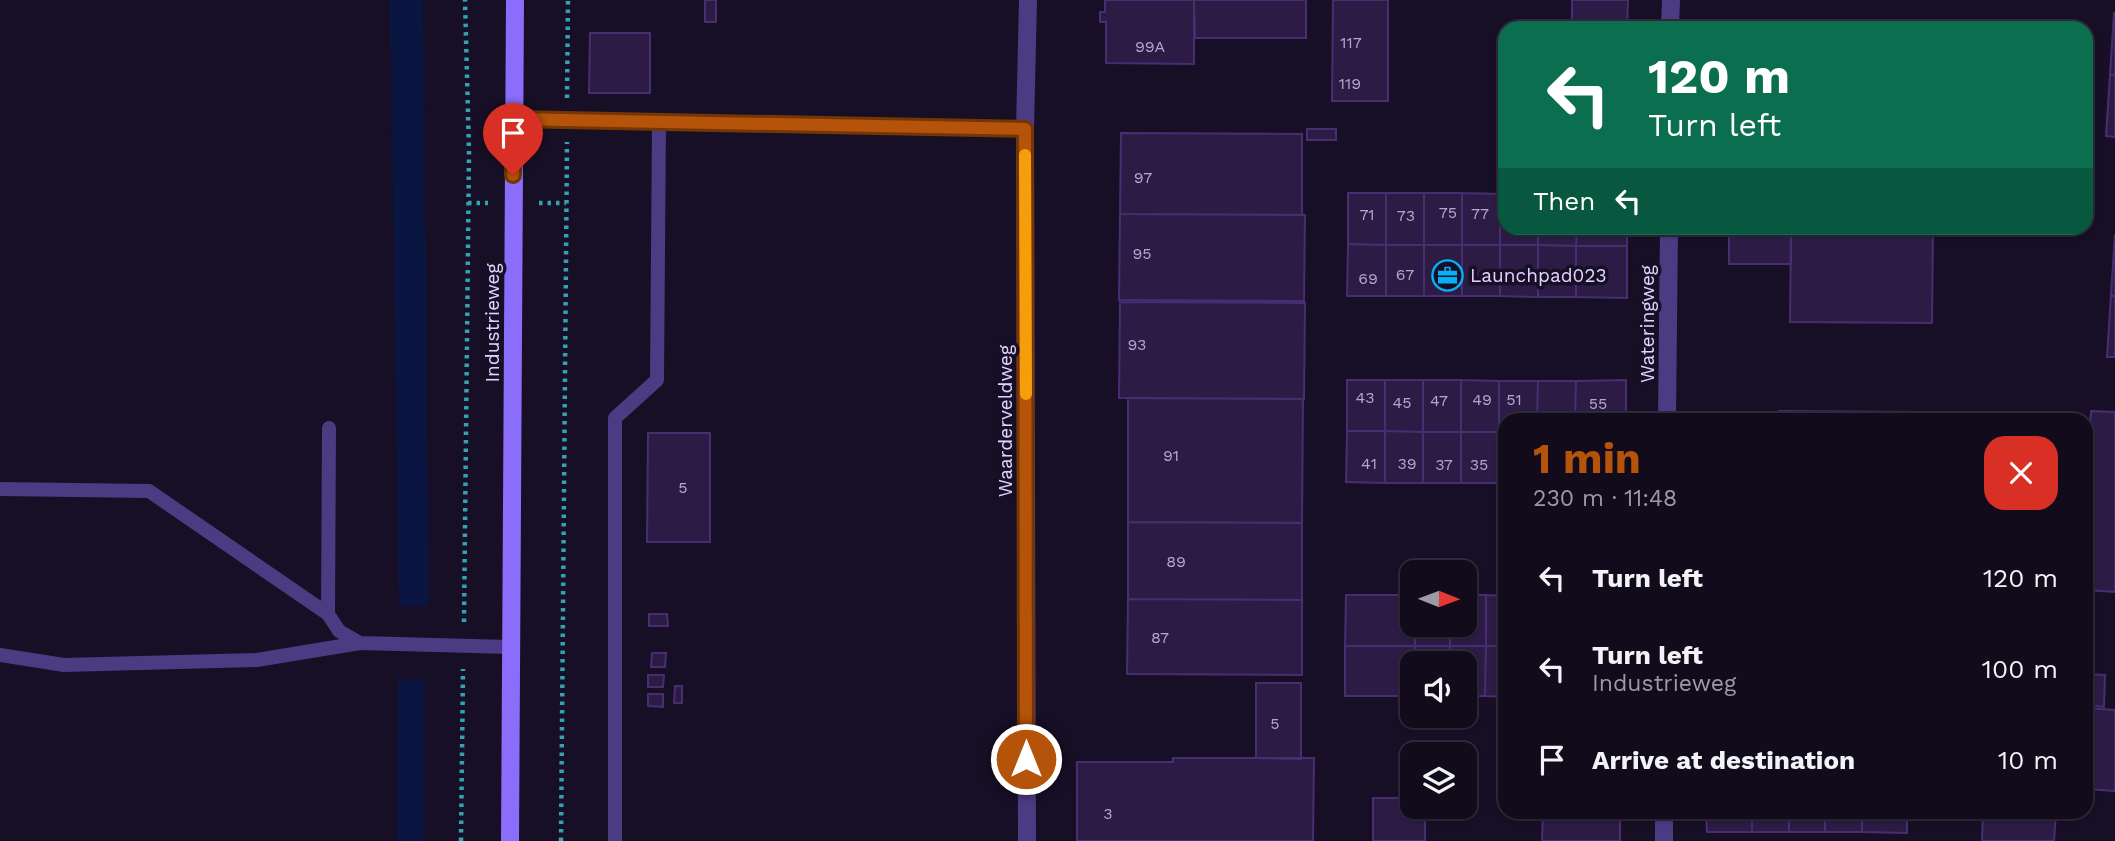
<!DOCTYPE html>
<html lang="en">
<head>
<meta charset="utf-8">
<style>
  :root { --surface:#110b1c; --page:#1a1425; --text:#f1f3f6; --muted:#9c9ba3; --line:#302b3b; --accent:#b45309 }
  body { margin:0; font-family:"Work Sans",sans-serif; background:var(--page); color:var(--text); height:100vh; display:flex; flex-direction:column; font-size:26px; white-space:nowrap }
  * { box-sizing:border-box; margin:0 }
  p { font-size:23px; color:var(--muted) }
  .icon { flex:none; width:38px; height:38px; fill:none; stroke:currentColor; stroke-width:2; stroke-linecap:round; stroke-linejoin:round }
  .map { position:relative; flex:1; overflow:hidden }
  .side { position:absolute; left:1498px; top:413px; width:595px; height:406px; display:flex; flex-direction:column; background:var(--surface); border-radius:21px; box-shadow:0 2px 5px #0004,0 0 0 2px var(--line) }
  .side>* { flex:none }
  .hud { position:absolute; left:1498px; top:21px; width:595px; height:214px; border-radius:21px; box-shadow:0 2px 5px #0004,0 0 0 2px var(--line); background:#0b6e4f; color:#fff; overflow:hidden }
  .needle { width:46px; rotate:91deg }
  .controls { position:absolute; left:1400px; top:560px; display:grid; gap:14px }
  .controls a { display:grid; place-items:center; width:77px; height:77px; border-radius:14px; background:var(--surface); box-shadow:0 2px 5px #0004,0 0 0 2px var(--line); font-size:35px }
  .pin { position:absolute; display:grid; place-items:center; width:60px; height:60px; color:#fff; margin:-72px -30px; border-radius:50% 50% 50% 0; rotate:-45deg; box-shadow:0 0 7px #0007 }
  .pin .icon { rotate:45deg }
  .me { position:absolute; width:77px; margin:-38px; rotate:0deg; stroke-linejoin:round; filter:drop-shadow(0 0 5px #0008) }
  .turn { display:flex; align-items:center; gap:24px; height:147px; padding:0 35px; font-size:32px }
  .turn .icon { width:91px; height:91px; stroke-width:2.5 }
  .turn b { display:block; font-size:49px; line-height:60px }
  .then { display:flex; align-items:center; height:66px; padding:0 35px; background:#0003; gap:14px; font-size:26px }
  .round { display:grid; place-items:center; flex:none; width:74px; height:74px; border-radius:21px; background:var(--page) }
  .head { display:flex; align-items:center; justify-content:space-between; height:119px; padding:0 35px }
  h1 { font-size:42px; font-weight:700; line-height:52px; color:var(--accent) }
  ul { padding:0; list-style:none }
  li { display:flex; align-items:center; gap:21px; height:91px; padding:0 35px }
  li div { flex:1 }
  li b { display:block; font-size:26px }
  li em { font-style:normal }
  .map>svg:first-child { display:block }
  .water { fill:#0b1542 }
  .building { fill:#2c1c45; stroke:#482e71; stroke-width:2 }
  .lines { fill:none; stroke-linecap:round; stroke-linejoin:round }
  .path { stroke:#32a3b4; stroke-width:4.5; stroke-dasharray:3.5 5; stroke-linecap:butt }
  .lane { stroke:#4b3b83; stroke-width:14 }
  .street { stroke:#4b3b83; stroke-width:18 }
  .secondary { stroke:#8b6dfc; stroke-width:18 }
  .route-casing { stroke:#753606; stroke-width:18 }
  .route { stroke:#b45309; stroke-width:12 }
  .slow { stroke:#f59e0b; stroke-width:12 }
  .labels { text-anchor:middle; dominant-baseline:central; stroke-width:7; stroke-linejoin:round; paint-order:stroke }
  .number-label { font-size:16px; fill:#b3a6d0 }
  .poi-label { font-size:19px; fill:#e0d4fe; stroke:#170f25; text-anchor:start }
  .street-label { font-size:19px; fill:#e0d4fe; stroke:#170f25 }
</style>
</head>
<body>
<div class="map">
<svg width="2115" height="841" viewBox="0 0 2115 841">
  <rect width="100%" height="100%" fill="#170f25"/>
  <path class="water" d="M390,0H423L429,606H399Z
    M398,679H424V841H397Z"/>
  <path class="building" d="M705,0H716V22H705Z
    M1105,0H1194V64L1106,63V22H1100V12H1105Z
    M1194,0H1306V38H1195Z
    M1333,0H1388V101H1332Z
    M1572,0H1628L1627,28H1572Z
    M2114,13H2115V75H2110Z
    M590,33H650V93H589Z
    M2110,75H2115V137L2106,136Z
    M1307,129H1336V140H1307Z
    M1121,133L1302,134V215L1120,214Z
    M1348,193H1386V245L1348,244Z
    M1386,193H1424V245H1386Z
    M1424,193H1462V245H1424Z
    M1462,193L1500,194V245H1462Z
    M1500,194H1505V228H1538V245H1500Z
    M1120,214L1305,215L1304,301L1119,300Z
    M1538,228H1577L1576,246L1538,245Z
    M1577,228H1627V246H1576Z
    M1725,228H1791V264H1729V228Z
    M1791,228H1933L1932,323L1790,322Z
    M2115,234V296L2111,295Z
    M1348,244L1386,245V296H1347Z
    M1386,245H1424V296H1386Z
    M1424,245H1462V296H1424Z
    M1462,245H1500V296H1462Z
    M1500,245H1538V297L1500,296Z
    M1538,245L1576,246V297H1538Z
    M1576,246H1627V298L1576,297Z
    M2111,295L2115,296V357H2107Z
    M1120,302L1305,303L1304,399L1119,398Z
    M1347,380H1385V431H1347Z
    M1385,380H1423V432L1385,431Z
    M1423,380H1461V432H1423Z
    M1461,380L1499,381V432H1461Z
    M1626,380V420H1575L1576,381Z
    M1499,381H1538L1537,420H1505V432H1499Z
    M1538,381H1576L1575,420H1537Z
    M1128,398L1303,399L1302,523L1128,522Z
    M1779,411L2057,413V420H1779Z
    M2091,411L2115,412V592L2086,590V485Z
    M1347,431H1385V483L1346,482Z
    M1385,431L1423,432V483H1385Z
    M1423,432H1461V483H1423Z
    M1461,432H1499V483H1461Z
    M1499,432H1505V483H1499Z
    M648,433H710V542H647Z
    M1128,522L1302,523V600L1128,599Z
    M1346,595H1412L1415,646H1345Z
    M1465,595H1486V646H1450V625H1465Z
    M1486,595L1505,596V646H1486Z
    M1128,599L1302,600V675L1127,674Z
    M649,614H667L668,626H649Z
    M1415,625H1450V646H1415Z
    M1345,646H1415V663H1412V696H1345Z
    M1415,646H1450V663H1415Z
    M1450,646H1486L1485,696H1465V663H1450Z
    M1486,646H1505V697L1485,696Z
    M652,653H666L665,667H651Z
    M2086,674L2105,675L2104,707L2086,705Z
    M648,675H664L663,687H648Z
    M1256,683H1301V759L1256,758Z
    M675,686H682V703H674Z
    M648,694H663V707L648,706Z
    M2086,708L2115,710V791L2086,789Z
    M1173,758H1314L1313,841H1077V762H1173Z
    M1373,798H1412V807H1425V841H1373Z
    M1543,812H1620V841H1542Z
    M1706,812H1752V832H1707Z
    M1752,812H1789V832H1752Z
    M1789,812H1825V832H1789Z
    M1825,812H1862V832H1825Z
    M1862,812H1907V833L1862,832Z
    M1983,812H2056L2054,841H1982Z"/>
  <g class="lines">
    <path class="path" d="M567,98L568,0
      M468,203H488
      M539,203H566
      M464,622L469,152L465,0
      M461,841L463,669
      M561,841L567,142"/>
    <path class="lane" d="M514,119L1025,129
      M329,428L328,614L339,631L360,643
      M0,489L149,491L328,614
      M0,655L64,665L257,660L360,643L511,647
      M615,841V418L657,380L659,122"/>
    <path class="street" d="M1670,28L1671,0
      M1667,420L1669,228
      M1027,841L1025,129L1028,0
      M1664,841V812"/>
    <path class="secondary" d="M510,841L515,0"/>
  </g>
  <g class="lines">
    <defs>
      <path id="route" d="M513,175L514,119L1025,129L1026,759"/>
    </defs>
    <use href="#route" class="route-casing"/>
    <use href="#route" class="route"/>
    <path class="slow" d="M1025,155L1026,394"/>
  </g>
  <defs>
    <symbol id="office-ring" viewBox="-11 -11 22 22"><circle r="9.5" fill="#170f25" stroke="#05b2f8" stroke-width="1.5"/><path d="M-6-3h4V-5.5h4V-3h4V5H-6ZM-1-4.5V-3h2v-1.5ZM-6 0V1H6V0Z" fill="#05b2f8"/></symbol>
  </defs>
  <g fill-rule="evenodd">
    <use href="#office-ring" x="1430" y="258" width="35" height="35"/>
  </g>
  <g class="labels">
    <g class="number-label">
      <text x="1351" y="42">117</text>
      <text x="1150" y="46">99A</text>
      <text x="1350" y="83">119</text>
      <text x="1143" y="177">97</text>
      <text x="1448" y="212">75</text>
      <text x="1480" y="213">77</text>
      <text x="1367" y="214">71</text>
      <text x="1406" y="215">73</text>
      <text x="1142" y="253">95</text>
      <text x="1405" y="274">67</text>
      <text x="1368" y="278">69</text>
      <text x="1137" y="344">93</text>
      <text x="1365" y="397">43</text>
      <text x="1482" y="399">49</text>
      <text x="1514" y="399">51</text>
      <text x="1439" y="400">47</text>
      <text x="1402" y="402">45</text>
      <text x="1598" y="403">55</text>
      <text x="1171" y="455">91</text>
      <text x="1369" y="463">41</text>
      <text x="1407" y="463">39</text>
      <text x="1444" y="464">37</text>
      <text x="1479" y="464">35</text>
      <text x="683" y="487">5</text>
      <text x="1176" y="561">89</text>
      <text x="1160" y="637">87</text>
      <text x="1275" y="723">5</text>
      <text x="1108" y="813">3</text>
    </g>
    <g class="poi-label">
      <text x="1470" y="275">Launchpad023</text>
    </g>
    <g class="street-label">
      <text transform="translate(492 323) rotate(-90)">Industrieweg</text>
      <text transform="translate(1647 324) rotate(-90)">Wateringweg</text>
      <text transform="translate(1005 421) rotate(-90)">Waarderveldweg</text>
    </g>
  </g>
</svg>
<div class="controls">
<a><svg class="needle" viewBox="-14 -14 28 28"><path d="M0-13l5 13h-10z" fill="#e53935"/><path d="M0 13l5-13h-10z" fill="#9c9ba3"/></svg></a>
<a><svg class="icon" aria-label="sound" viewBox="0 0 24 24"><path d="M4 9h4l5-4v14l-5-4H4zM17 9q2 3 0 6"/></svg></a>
<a><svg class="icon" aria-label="layers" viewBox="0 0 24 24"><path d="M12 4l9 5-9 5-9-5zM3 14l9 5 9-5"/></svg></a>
</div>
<div class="pin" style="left:513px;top:175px;background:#d93025"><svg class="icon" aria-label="arrive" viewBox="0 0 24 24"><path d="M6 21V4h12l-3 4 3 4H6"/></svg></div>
<svg class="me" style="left:1026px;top:759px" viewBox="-20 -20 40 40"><circle r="17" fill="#b45309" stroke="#fff" stroke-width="3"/><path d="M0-11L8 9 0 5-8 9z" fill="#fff"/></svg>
<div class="hud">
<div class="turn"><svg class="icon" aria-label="left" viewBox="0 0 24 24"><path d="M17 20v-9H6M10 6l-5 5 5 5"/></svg><div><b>120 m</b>Turn left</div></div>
<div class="then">Then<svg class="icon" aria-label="left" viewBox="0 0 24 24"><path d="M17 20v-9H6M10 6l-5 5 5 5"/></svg></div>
</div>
<section class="side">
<div class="head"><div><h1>1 min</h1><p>230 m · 11:48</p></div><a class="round" style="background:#d93025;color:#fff"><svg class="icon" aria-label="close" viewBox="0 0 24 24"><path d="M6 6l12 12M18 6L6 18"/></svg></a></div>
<ul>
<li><svg class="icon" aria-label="left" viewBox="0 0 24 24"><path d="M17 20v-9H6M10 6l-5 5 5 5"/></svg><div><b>Turn left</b></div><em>120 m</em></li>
<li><svg class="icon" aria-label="left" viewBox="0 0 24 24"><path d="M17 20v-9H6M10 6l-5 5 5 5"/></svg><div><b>Turn left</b><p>Industrieweg</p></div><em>100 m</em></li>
<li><svg class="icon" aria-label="arrive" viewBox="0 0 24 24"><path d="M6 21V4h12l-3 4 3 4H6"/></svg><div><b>Arrive at destination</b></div><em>10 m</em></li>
</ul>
</section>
</div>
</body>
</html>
